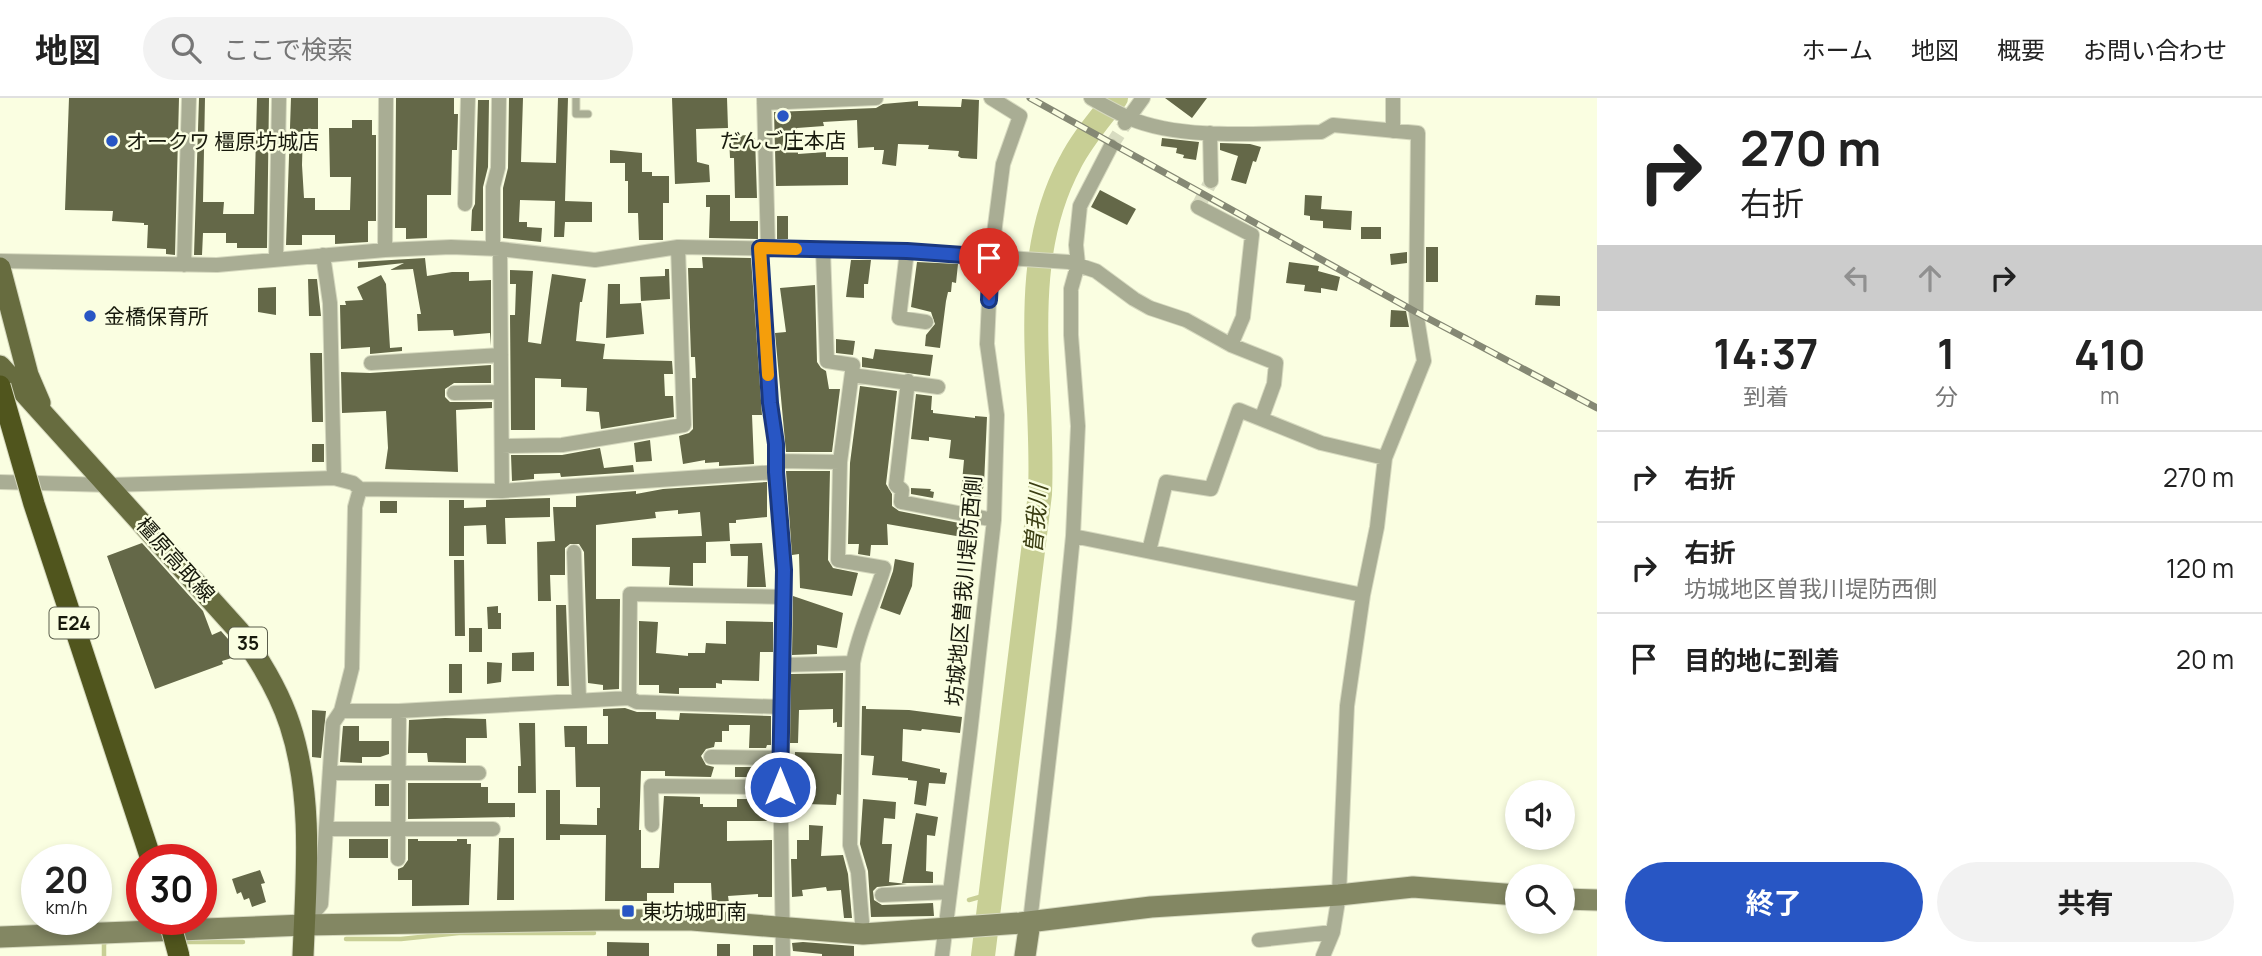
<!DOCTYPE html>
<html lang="ja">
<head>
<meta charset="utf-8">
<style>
  :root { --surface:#fff; --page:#f2f2f2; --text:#222; --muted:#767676; --line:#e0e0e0; --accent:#2856c4 }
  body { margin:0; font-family:Manrope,"Noto Sans JP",sans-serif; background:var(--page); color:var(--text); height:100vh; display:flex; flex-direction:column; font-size:26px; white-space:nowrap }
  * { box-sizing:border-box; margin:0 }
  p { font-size:23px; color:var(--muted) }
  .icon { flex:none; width:38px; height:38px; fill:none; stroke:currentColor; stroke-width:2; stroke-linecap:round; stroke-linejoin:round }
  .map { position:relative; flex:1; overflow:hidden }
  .drawer { display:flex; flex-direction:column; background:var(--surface); width:665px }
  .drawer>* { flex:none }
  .top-card { background:#fff; color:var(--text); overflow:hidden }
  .fabs { position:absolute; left:1505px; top:682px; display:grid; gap:14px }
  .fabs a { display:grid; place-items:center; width:70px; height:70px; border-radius:50%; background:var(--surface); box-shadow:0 4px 10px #0003; font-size:35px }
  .speed { position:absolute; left:21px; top:746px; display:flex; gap:14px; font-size:35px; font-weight:700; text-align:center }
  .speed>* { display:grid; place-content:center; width:91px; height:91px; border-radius:50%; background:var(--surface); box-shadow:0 4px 10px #0003; line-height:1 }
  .speed small { font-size:18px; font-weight:400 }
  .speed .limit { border:10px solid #d22; background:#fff; color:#111 }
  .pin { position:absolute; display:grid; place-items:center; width:60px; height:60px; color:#fff; margin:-72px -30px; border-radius:50% 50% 50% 0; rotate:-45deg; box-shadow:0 0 7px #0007 }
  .pin .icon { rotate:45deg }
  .me { position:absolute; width:77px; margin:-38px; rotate:0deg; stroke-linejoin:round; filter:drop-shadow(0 0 5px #0008) }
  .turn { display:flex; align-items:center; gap:24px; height:147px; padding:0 28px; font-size:32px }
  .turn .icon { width:91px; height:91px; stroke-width:2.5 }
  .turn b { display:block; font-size:49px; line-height:60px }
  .lanes { display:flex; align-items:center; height:66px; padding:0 28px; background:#0003; justify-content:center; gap:35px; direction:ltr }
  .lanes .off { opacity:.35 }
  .eta { display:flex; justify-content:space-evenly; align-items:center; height:119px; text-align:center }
  .eta b { font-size:42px; font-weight:700; line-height:49px }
  .action { display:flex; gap:14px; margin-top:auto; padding:14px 28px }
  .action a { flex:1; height:80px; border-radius:42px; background:var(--accent); color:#fff; font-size:28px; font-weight:700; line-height:80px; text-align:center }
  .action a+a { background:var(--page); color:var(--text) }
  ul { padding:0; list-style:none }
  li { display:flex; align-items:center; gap:21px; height:91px; padding:0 28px; border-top:2px solid var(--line) }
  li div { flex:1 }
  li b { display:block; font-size:26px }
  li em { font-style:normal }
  header { display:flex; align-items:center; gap:42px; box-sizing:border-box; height:98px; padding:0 35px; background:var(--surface); border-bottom:2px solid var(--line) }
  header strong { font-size:33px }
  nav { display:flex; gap:38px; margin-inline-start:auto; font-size:24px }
  .search { width:490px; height:63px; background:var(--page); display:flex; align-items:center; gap:18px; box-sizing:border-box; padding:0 24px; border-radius:38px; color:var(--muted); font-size:26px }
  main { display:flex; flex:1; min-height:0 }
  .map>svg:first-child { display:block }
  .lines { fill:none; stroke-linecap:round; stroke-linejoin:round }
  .stream { stroke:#c8cf95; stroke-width:4.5 }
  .river { stroke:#c8cf95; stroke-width:24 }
  .building { fill:#646848 }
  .street-tunnel { stroke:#d8dcc1; stroke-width:14; stroke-dasharray:14 7; stroke-linecap:butt }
  .lane-casing { stroke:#d6d9bf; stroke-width:9 }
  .street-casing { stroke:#d6d9bf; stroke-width:16 }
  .secondary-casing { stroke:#d6d9bf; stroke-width:23 }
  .primary-casing { stroke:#d6d9bf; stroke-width:23 }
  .lane { stroke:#a9ad94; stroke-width:7 }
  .street { stroke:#a9ad94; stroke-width:14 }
  .secondary { stroke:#838763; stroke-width:21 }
  .primary { stroke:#676c3f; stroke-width:21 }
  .rail-casing { stroke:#858874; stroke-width:7 }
  .rail { stroke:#fafee1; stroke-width:4.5; stroke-dasharray:13; stroke-linecap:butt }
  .highway-bridge-casing { stroke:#d6d9bf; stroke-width:23; stroke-linecap:butt }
  .highway-bridge { stroke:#50551d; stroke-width:21 }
  .route-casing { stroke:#1a387f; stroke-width:18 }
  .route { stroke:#2856c4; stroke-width:12 }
  .slow { stroke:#f59e0b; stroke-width:12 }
  .poi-dot { fill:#2856c4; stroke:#fafee1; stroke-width:2.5 }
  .labels { text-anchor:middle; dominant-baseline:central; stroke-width:5; stroke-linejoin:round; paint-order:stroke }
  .shield { fill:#fafee1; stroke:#5b5e4c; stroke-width:2 }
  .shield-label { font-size:19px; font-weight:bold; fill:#17190c }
  .poi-label { font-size:21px; fill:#17190c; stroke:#fafee1; text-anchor:start }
  .street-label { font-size:21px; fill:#17190c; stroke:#fafee1 }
  .water-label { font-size:23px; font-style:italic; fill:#3b3e12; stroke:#fafee1 }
</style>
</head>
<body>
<header>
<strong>地図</strong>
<div class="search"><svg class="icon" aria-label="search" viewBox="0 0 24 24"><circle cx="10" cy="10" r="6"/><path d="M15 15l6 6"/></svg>ここで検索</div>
<nav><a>ホーム</a><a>地図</a><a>概要</a><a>お問い合わせ</a></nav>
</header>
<main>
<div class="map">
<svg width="1597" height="858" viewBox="0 0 1597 858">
  <rect width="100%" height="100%" fill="#fafee1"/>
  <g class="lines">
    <path class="stream" d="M969,802L990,796
      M346,841H401L459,835H594
      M182,844H243
      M104,858V844H107"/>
    <path class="river" d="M983,858L1040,396C1045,286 1015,168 1070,65C1082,41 1100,21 1116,0"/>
  </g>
  <path class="building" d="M69,0H179L175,157L166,156V151L147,150L148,127H144V125L112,123L113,113L65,112Z
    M199,0H205L203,104H224L223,116H254L257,0H269L267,150H237V145H226V135H203L202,157H194Z
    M291,0H318V31H303L302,67L304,100H315V112H350L351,79H330L329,30H352V22H372V37H376V123H368V144L335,146V137H302V147H286Z
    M396,0H454V16H458L457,52H452L451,97H427V140L406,141V130H395Z
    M509,0H523L521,64L556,65L558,0H568L565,103L592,104V124H565L564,139H554L555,103L520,102L519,124H527V129L542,130L541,144L503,140V90L508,70Z
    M672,0H727L728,30L696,31L697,64L709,67L710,84L675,86Z
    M1165,0H1207L1192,20Z
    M962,1L979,2L977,61L961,60L958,58L959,53L928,51L929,47L898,46L896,68L882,66L884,52H874V49L858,50L857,22L823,24L824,28L797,30L798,56L826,54V59H848V87L776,88L774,14L876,10L883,6L918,3V8L961,9Z
    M478,2H489L488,69L483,89V133H471L472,112L475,106Z
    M749,37V40H755L757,100H735L734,60H730L729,38Z
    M1162,40L1199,44L1196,62L1183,60L1184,57L1176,55L1177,50L1161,48Z
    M1220,45L1250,46L1261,49L1256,64L1253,63L1246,86L1231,82L1238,58L1220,52Z
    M610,52L642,55V74H652V78H669V105H663V142H639L638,115H628V83H625V65H610Z
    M1100,92L1136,111L1127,127L1091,109Z
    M706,97H730V123H758V141L709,140L710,109H706Z
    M1305,97L1322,98L1321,111L1352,113L1351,132L1323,130V123L1310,122V118L1304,117Z
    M777,118H788V141H777Z
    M1361,129H1381V141H1361Z
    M1426,149H1438V184H1426Z
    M1407,154V165L1391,167L1390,156Z
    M702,159L751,160L762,317H752L754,366L719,368V364L705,365V362L683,366L679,338L689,335L693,331L692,280H696L695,259H691L688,170H703Z
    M425,160L427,178L452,174H469V183L491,182V248L490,235L454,238L453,232L418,233L417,216H421L413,171L390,172L404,165L358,170V164Z
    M851,162H871L868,186H864V200L846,199Z
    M917,164L958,166L956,185L952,184L951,194H948L946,203L940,250L925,248L926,237L935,226L931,214L911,209Z
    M1289,164L1319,168L1318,173L1340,179L1337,193L1321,190V195L1304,193L1305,187L1286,185Z
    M665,171H669L670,201L641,203L640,179L665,178Z
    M510,172L533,173L528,244L541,246L552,176L586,181L582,204H580L576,243L605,246L603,261L672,263L673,276H664L665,298H673L674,319L601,331L599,314L586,313L587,290L561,289V281L535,280V332H511L510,217H515L516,186H510Z
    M381,177L386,186L390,250L402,249V253L370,256V249L341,251L340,207H346L345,203L363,202L357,189Z
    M308,181H317L321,218H309Z
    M608,186H620V206L641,205L644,236L606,240Z
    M815,187L817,264L821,270L826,273L829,291H840L832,354H786L775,235L786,234L780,190Z
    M276,189V217L258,214V190Z
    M1536,197L1560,198V208L1535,207Z
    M1391,212L1406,213L1409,229H1390Z
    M836,241L855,243L853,257L836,255Z
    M875,251L933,257L930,278L862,269V259L873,261Z
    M310,255H322L323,324H312Z
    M491,267V285H454L445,291V299L450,304H492V310L456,312L458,374L385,371L388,350L386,313L342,315L341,274L370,275Z
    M860,288L897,293L886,386L892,396V408L899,413L964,426L962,439L887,426L888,447H871L870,458L858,456L859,446H848L850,365Z
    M916,296L932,298L931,312H933V315L975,320V318L987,319L984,386L979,409L960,406L964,362L949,360L951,342L929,339V343L911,341Z
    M650,342L652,363L636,364L634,345Z
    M312,346H324V364H312Z
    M600,350L604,370L633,367L634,374L561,379L560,375L534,376V381L512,383L511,357H562Z
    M786,373H830L828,462L833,470L858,475L852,498L800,490L799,456L792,457Z
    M767,384V419L736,422V425H729L730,443L706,444V465H693V488L669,487L670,469L632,468V440L702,438L700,414L678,416V412L655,414L656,420L596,427V501H620L619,591L603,592V587L588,585L584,454L579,446H570L565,450V477H550L551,503H538L537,444L555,443L553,409H576V398L636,393V396L663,391Z
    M911,390L931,391L930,393L934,394L933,400L911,396Z
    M550,400V419L505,420L506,446H487L486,427L464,428V458H449V402H464V410L486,409V402Z
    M380,403H397V415H380Z
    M142,445L203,513L212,537L221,533L228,541L235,559L222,563L223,566L155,591L107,458Z
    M762,445L766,489H747L748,458H731L730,446Z
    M895,461L914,465L912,488L900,517L880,510L893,473Z
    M454,462H464L465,538H455Z
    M793,498L843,515L837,550L817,547V556L792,557Z
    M556,507H566L569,588H557Z
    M498,508V515H501V531H488L487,509Z
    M639,523L658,524L656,555L688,558V555H705L706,545L726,546V523L773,524V554H760L759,583L722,582V586L716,585V590H679V596L659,595V587H639Z
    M469,530H482V554H469Z
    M534,554V573H512V555Z
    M487,564L502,565L501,584L487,586Z
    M449,566H462V595H449Z
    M843,575L842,629H837V624L833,625V611L799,612L798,645H790L791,576Z
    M862,608H866V611L909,612L962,619L960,635L922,631L921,633L903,631L902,663L940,671V674L947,675L945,686L929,685L926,708L914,706L917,683L908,682V680L872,677L874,658L861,657Z
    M625,610L637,614H656V621L679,622L680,615L771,618V647H767L766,650H749L750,627H729V633H722V644H715L714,649L706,651L701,658L706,667L714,669L711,679L665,678V673H641L639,732H641V770H659L664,698L700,699V706H703V709H737V701H770V723H727V743L772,742V799H758V796L728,798L729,805H712L711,785H674V795H647V803H605L606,737H560V742H546V692H560V726L597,727V710H600V689H576L575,649H565L564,628H587V646H608V618H603V611Z
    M312,612L326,613L321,660L312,659Z
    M445,620L486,621L487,640H466V665L428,664L427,655H408L409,622Z
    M519,625H535L536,695H518V668H521Z
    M343,628H359V643H389V656L380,659H362V665L340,664Z
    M795,654L842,656L841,697L837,696L836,707L806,706V683L794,682Z
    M735,669H766V679H735Z
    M408,685H481V689H488V705H515V719L408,721Z
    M375,686H389V708H375Z
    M863,701L896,704L895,721L884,720L882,746H892L889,784L907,786L877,789L873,793L874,802L882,807L933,805L934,818L871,819L868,773L860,746Z
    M916,715L938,719L935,738L927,737L926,773L933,774V785H902Z
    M809,727L823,728L821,758L843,757L848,776L852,820H844L841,792L827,793L826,789L802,792L803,798L792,799L791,761H797V742H809Z
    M499,740H514V802H497Z
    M349,741H388V760H349Z
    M408,741H418V743H457V741H467V746H471L469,807L412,808V782H398V771L403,769L408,762Z
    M260,772L265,785L261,786L266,804L252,809L249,800L244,802L241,794L237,796L232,781Z
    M607,844L649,845V858H607Z
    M803,844L854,848V858H822V856L793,853L792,845Z
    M717,846H730V858H717Z
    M753,847H773V858H753Z"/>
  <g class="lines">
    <path class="street-tunnel" d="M1111,48L1125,26
      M1198,109L1211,83"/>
    <defs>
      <path id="lane" d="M576,0V16H588"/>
      <path id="street" d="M764,0L768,150
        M1091,0C1103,7 1116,14 1129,20C1182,43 1263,35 1321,34L1333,27L1418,35L1416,214L1424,263L1385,360L1377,429L1363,497L1347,608L1339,797L1333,834L1323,858
        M764,5L876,0
        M1125,25L1143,0
        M1393,33V0
        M1210,35L1211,83
        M465,106L468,0
        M1198,109L1252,137L1243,219L1231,247
        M760,150L770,305L776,346V374L784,472L780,660L783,858
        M493,151V89L498,70L499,0
        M500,151L502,393
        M385,152L386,0
        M823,152L827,263L853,267L840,364
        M907,153L899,220L926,224
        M323,157L330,205L334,380
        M276,162L279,0
        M0,163L217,167L385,152L451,149L500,151L595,162L678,149L907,153L1069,164L1096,173L1134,201L1150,210L1186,222L1231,247L1276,265L1274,286L1262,319
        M184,167L189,0
        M371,265L501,257
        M852,277L938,289
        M908,283L896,387L902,392L901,404L994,422
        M454,295L501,294
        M502,348L562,347L684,327L678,149
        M777,363L840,364L838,462L884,470C874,503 859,532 853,565
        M0,384L110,387L334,380L353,385L360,391L502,393L776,374
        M1073,438L1363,497
        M1149,453L1166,384L1211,391L1239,312L1321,345L1385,360
        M574,454L579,601
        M783,567L853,565L850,747L858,774L863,836
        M629,600L630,496L784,499
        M341,613H399L629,600L637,604L781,609
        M711,659L780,660
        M331,675H479
        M652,727L651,688L780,689
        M327,731H493
        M398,761L399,613
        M882,797L950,794
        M1030,824L1064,530L1073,438L1078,328L1071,237V191L1078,166L1076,147L1080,108L1111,48
        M304,827L321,806L333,625L341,613L352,570L355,409L360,391
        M1259,842L1333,834
        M942,858L970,636L994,422L997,317L987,246L991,159L1003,66L1020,18L991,0"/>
      <path id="secondary" d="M1563,801L1597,802
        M0,839L304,827L600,822H692L863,836L1020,825L1151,809L1339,797L1413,789L1517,797
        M1025,858L1030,824"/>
      <path id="primary" d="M0,170L28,277L40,305
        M0,268L239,533C260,562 279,593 290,627C314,701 306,781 303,858"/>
    </defs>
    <use href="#lane" class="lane-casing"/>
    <use href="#street" class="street-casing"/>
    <use href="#secondary" class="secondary-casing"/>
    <use href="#primary" class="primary-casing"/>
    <use href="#lane" class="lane"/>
    <use href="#street" class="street"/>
    <use href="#secondary" class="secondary"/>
    <use href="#primary" class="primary"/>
    <defs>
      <path id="rail" d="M1030,0L1416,214L1597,310"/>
    </defs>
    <use href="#rail" class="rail-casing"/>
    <use href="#rail" class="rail"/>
    <defs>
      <path id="highway-bridge" d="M0,288L34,406L151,761
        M169,821L179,858"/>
    </defs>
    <use href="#highway-bridge" class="highway-bridge-casing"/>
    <use href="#highway-bridge" class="highway-bridge"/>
  </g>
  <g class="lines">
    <defs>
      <path id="route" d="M780,689L784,472L776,374V346L770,305L760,150L907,153L991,159L989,202"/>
    </defs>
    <use href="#route" class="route-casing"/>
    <use href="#route" class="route"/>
    <path class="slow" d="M768,277L760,150L796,151"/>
  </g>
  <g class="poi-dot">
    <circle cx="783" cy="18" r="7"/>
    <circle cx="112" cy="43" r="7"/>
    <circle cx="90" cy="218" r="7"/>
    <rect x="621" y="806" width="14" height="14" rx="3.5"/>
  </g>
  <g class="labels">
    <g class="shield">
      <rect x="49.5" y="509.5" width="49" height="31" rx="5"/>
      <rect x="229" y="529.5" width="38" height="31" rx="5"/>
    </g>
    <g class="shield-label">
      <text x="74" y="525">E24</text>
      <text x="248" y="545">35</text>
    </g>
    <g class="poi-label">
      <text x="783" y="42" text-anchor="middle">だんご庄本店</text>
      <text x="126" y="43">オークワ 橿原坊城店</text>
      <text x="104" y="218">金橋保育所</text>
      <text x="642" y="813">東坊城町南</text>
    </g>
    <g class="street-label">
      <text transform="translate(176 461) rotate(48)">橿原高取線</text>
      <text transform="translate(963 493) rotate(-85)">坊城地区曽我川堤防西側</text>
    </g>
    <g class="water-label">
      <text transform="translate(1035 421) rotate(-85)">曽我川</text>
    </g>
  </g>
</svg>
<div class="fabs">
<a><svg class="icon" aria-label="sound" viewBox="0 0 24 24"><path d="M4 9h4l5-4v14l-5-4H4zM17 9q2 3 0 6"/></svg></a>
<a><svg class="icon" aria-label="search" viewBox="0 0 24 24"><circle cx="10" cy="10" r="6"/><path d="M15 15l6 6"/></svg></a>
</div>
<div class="speed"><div>20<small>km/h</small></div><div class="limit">30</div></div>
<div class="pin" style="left:989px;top:202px;background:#d93025"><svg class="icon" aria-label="arrive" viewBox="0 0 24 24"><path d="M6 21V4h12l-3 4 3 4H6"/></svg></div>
<svg class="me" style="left:780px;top:689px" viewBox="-20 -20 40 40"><circle r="17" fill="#2856c4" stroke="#fff" stroke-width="3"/><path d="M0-11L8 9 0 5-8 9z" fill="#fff"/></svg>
</div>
<section class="drawer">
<div class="top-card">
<div class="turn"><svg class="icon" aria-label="right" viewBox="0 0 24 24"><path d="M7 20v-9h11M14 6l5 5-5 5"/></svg><div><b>270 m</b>右折</div></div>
<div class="lanes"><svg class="icon off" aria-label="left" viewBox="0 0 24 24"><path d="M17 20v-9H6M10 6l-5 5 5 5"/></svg><svg class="icon off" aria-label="ahead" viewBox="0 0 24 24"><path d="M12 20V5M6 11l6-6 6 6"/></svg><svg class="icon" aria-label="right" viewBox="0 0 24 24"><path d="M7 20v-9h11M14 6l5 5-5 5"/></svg></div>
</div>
<div class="eta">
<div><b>14:37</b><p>到着</p></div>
<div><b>1</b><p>分</p></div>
<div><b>410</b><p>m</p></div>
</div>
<ul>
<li><svg class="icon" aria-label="right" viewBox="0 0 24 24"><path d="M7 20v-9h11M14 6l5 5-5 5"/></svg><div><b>右折</b></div><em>270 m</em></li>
<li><svg class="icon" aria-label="right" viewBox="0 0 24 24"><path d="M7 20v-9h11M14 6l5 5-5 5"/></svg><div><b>右折</b><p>坊城地区曽我川堤防西側</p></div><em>120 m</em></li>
<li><svg class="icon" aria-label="arrive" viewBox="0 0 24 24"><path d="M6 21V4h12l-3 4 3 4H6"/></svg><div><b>目的地に到着</b></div><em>20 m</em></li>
</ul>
<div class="action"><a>終了</a><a>共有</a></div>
</section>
</main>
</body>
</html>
